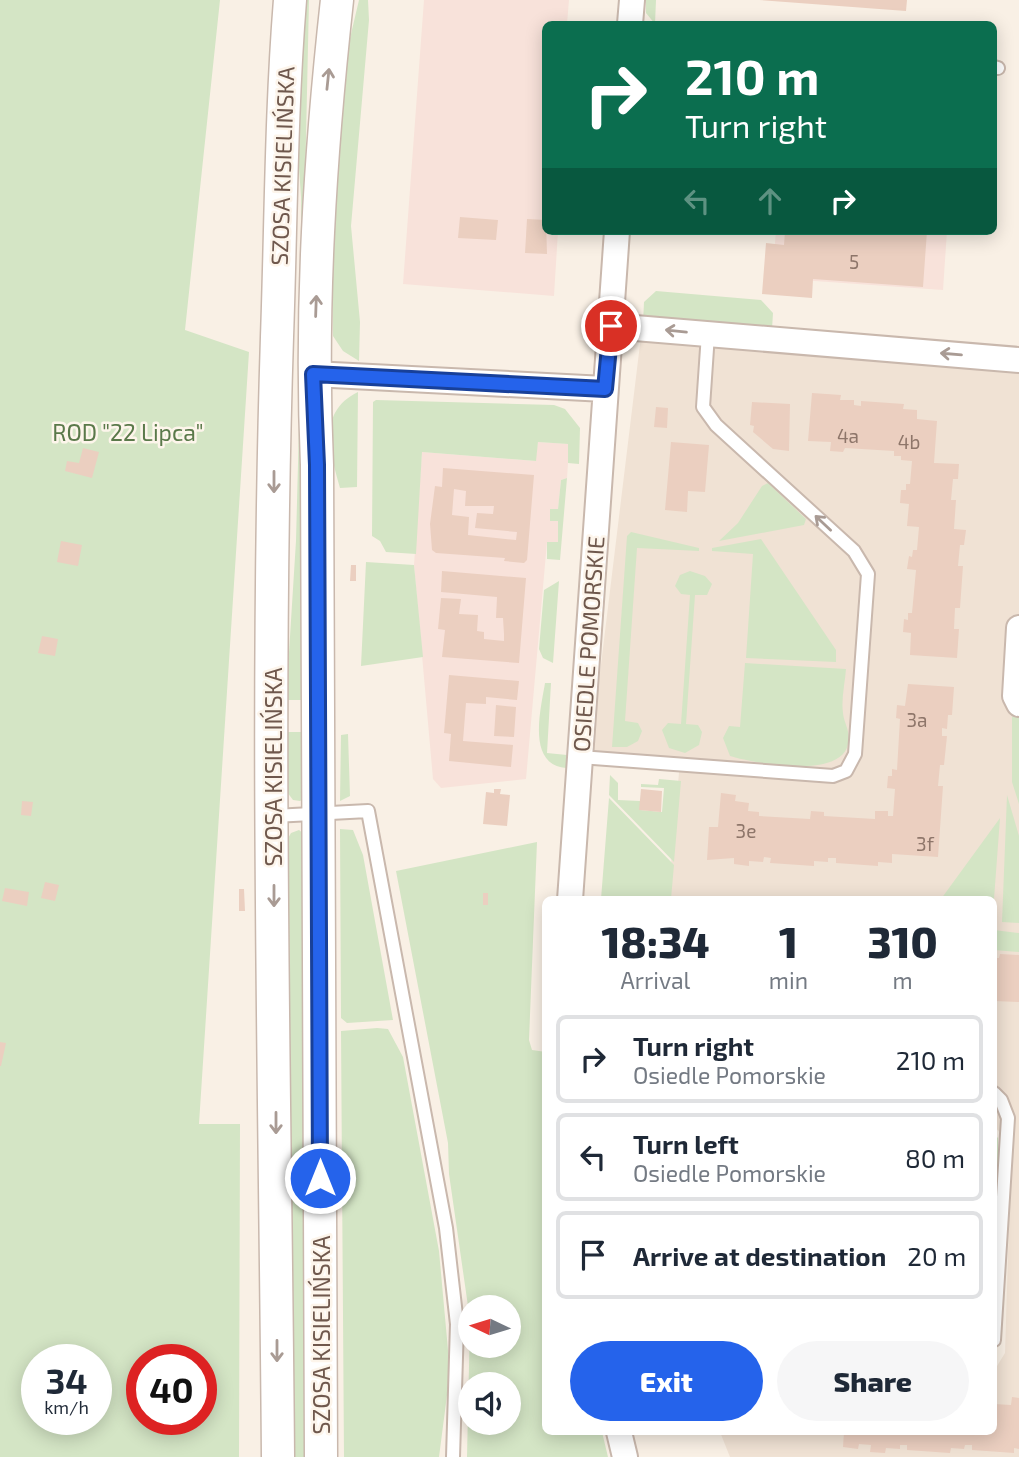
<!DOCTYPE html>
<html lang="en">
<head>
<meta charset="utf-8">
<style>
  :root { --surface:#fff; --page:#f6f6f7; --text:#1f2937; --muted:#747a83; --line:#e0e1e3; --accent:#2563eb }
  body { margin:0; font-family:"Exo 2",sans-serif; background:var(--page); color:var(--text); height:100vh; display:flex; flex-direction:column; font-size:26px; white-space:nowrap }
  * { box-sizing:border-box; margin:0 }
  p { font-size:23px; color:var(--muted) }
  .icon { flex:none; width:38px; height:38px; fill:none; stroke:currentColor; stroke-width:2; stroke-linecap:round; stroke-linejoin:round }
  .map { position:relative; flex:1; overflow:hidden }
  .side { position:absolute; left:542px; top:896px; width:455px; height:539px; display:flex; flex-direction:column; background:var(--surface); border-radius:10px; box-shadow:0 4px 18px #0003 }
  .side>* { flex:none }
  .hud { position:absolute; left:542px; top:21px; width:455px; height:214px; border-radius:10px; box-shadow:0 4px 18px #0003; background:#0b6e4f; color:#fff; overflow:hidden }
  .needle { width:46px; rotate:274deg }
  .buttons { position:absolute; left:458px; top:1295px; display:grid; gap:14px }
  .buttons a { display:grid; place-items:center; width:63px; height:63px; border-radius:50%; background:var(--surface); box-shadow:0 4px 18px #0003; font-size:35px }
  .speed { position:absolute; left:21px; top:1344px; display:flex; gap:14px; font-size:35px; font-weight:700; text-align:center }
  .speed>* { display:grid; place-content:center; width:91px; height:91px; border-radius:50%; background:var(--surface); box-shadow:0 4px 18px #0003; line-height:1 }
  .speed small { font-size:18px; font-weight:400 }
  .speed .limit { border:10px solid #d22; background:#fff; color:#111 }
  .pin { position:absolute; display:grid; place-items:center; width:60px; height:60px; color:#fff; margin:-30px; border:4px solid #fff; border-radius:50%; box-shadow:0 2px 7px #0007 }
  .me { position:absolute; width:77px; margin:-38px; rotate:0deg; stroke-linejoin:round; filter:drop-shadow(0 0 5px #0008) }
  .turn { display:flex; align-items:center; gap:24px; height:147px; padding:0 28px; font-size:32px }
  .turn .icon { width:91px; height:91px; stroke-width:2.5 }
  .turn b { display:block; font-size:49px; line-height:60px }
  .lanes { display:flex; align-items:center; height:66px; padding:0 28px; background:#0003; justify-content:center; gap:35px; direction:ltr }
  .lanes .off { opacity:.35 }
  .eta { display:flex; justify-content:space-evenly; align-items:center; height:119px; text-align:center }
  .eta b { font-size:42px; font-weight:800; line-height:49px }
  .action { display:flex; gap:14px; margin-top:auto; padding:14px 28px }
  .action a { flex:1; height:80px; border-radius:42px; background:var(--accent); color:#fff; font-size:28px; font-weight:800; line-height:80px; text-align:center }
  .action a+a { background:var(--page); color:var(--text) }
  ul { padding:0; list-style:none }
  li { display:flex; align-items:center; gap:21px; height:88px; margin:0 14px 10px; padding:0 14px; border:4px solid var(--line); border-radius:10px }
  li div { flex:1 }
  li b { display:block; font-size:26px }
  li em { font-style:normal }
  .map>svg:first-child { display:block }
  .residential { fill:#f0e2d4 }
  .commercial { fill:#f8e2da }
  .green { fill:#d4e5c5; fill-rule:evenodd }
  .building { fill:#ebcfc0; fill-rule:evenodd }
  .lines { fill:none; stroke-linecap:round; stroke-linejoin:round }
  .service-casing { stroke:#c9b8ad; stroke-width:16 }
  .minor-casing { stroke:#c9b8ad; stroke-width:28 }
  .tertiary-casing { stroke:#c9b8ad; stroke-width:35 }
  .service { stroke:#fff; stroke-width:12 }
  .minor { stroke:#fff; stroke-width:24 }
  .tertiary { stroke:#fff; stroke-width:32 }
  .oneway { stroke:#a99b94 }
  .route-casing { stroke:#184099; stroke-width:18 }
  .route { stroke:#2563eb; stroke-width:12 }
  .labels { text-anchor:middle; dominant-baseline:central; stroke-width:5; stroke-linejoin:round; paint-order:stroke }
  .number-label { font-size:19px; fill:#8e766a }
  .street-label { font-size:23px; fill:#6f584d; stroke:#fdf5eb }
  .park-label { font-size:23px; fill:#5a794a; stroke:#fdf5eb }
</style>
</head>
<body>
<div class="map">
<svg width="1019" height="1457" viewBox="0 0 1019 1457">
  <rect width="100%" height="100%" fill="#f9f0e5"/>
  <path class="residential" d="M641,336L1019,366V1457H730L720,1432H994V1371L1005,1353L1009,1222L1003,1136L994,1126V900L668,899L680,761L590,755Z"/>
  <path class="commercial" d="M424,0H569L567,24H546V231H558L554,296L403,284Z
    M776,231H947L943,290L772,278Z
    M538,442L569,444L568,463L567,478L561,480L558,510L551,509L559,521L558,543L547,542L526,779L441,788L433,779L414,565L422,452L535,461Z"/>
  <path class="green" d="M0,0H220L185,330L249,352L199,1124H240L239,1457H0ZM37,1360H96V1419H37ZM142,1360H201V1419H142Z
    M302,0H309L302,323L301,197L296,124Z
    M359,0H368L369,20L351,226L360,322L359,361L343,351L333,336L331,203L339,85Z
    M646,0H656L655,24L646,13Z
    M656,291L761,300L773,313L772,329L643,323L644,302Z
    M358,392L357,487L340,488C330,452 317,412 358,392Z
    M376,400L554,405L565,409L580,428L579,464L568,463V444L538,442L536,461L422,452L416,554L386,552L380,541L372,536L373,402Z
    M303,417L305,700H286L296,541L299,425Z
    M567,478L560,560L547,559V542H558V521H550V509H558L561,480Z
    M768,483L806,519L804,525L719,541L738,523L762,486Z
    M631,532L699,548V551L637,548L625,721L638,723L642,731L638,741L627,747H612L627,536Z
    M761,539L836,650V662L746,658L753,554L712,551V548Z
    M366,562L414,565L423,657L361,666Z
    M690,571L705,576L712,584L707,595H695L686,724L698,725L702,732L699,745L685,753L669,748L662,730L668,723L681,724L690,595L681,594L675,586L680,575Z
    M559,581L553,663L543,658L539,649L544,590Z
    M745,663L846,669C845,683 841,699 843,713C844,724 851,731 848,744C841,780 753,763 730,756L723,738L729,726L740,727Z
    M545,683H551L547,753L567,755L566,768C526,765 541,708 545,683Z
    M1019,712V804L1012,782V717Z
    M288,732H305V798L300,801L293,800L287,792Z
    M348,734L350,796L340,801L341,735Z
    M610,775L618,783V800L640,801V810L662,812L664,788L641,787V784L658,785L659,779L681,781L674,862L609,795Z
    M1007,795L1019,836V923L1002,922Z
    M609,798L674,865L671,899H601Z
    M1000,818L994,899H941Z
    M340,829L353,830L363,855L393,1020L347,1023L341,1018Z
    M299,830L305,835L309,1457H290L286,842L291,833Z
    M537,842L529,1040L532,1050L546,1052V1432H602L608,1457H467L470,1320L449,1174L448,1143L396,871ZM471,1307H509V1346H471ZM471,1384H509V1423H471Z
    M994,930L1019,933V952L994,950Z
    M377,1028L388,1029L403,1057L439,1251L450,1372L439,1457H344L341,1031Z
    M994,1134L998,1138V1236H994Z"/>
  <path class="building" d="M759,0H907L906,11Z
    M460,217L498,220L496,240L458,238Z
    M527,219L546,220L547,254L525,253Z
    M785,231H927L923,287L813,279L812,298L762,294L766,243L784,245Z
    M812,393L841,395L840,400H854V405L861,406V401L904,404L903,409L917,410V419L937,421L934,463L959,464L958,479H953L951,500H956L954,529L966,530L964,545H960L958,566H963L960,608H955L954,629H959L957,658L910,655L911,633L903,632L904,619L908,620V613H912L916,570L907,569L909,556L912,557L913,550H917L919,527L907,526L909,504L900,503L901,490H906V484H910L912,461L901,460V456H894V451L845,448L843,452L830,451L831,442L808,441Z
    M752,402L790,404L789,451L773,449L753,432L754,426L750,425Z
    M656,407L668,408L667,428L654,427Z
    M671,442L709,445L705,492L688,491L687,512L665,510Z
    M83,448L99,452L92,478L65,471L67,461L79,463Z
    M443,468L534,475L527,560L524,563L504,561L505,558L436,553L432,550L430,524L435,486L442,487ZM454,489L466,491L465,506H494L493,514L477,513L475,528L517,532L516,540L468,535L469,517L452,515Z
    M61,541L82,545L78,566L57,562Z
    M351,565H356V581H350Z
    M442,571L526,578L519,663L442,657L445,630L438,629L441,598L461,599L459,614L478,615L477,631L484,632V639L504,641V634L503,618H496L497,597L441,592Z
    M42,636L58,639L55,656L38,653Z
    M449,675L519,681L517,700L486,697V704L466,703L463,741L513,745L511,767L449,761L451,734L444,733Z
    M908,684L954,687L952,715H948L947,729L942,728V736H947L944,765H940L938,786H943L938,857L892,854V863L878,862V866L836,863V858H828V862L814,861V866L770,863L771,858L764,857L763,862L749,861V866L734,864V858L707,860L709,827H718L721,793L736,795L735,801L749,803L748,811L759,812V816L810,819L811,811L824,812V816L875,819V811H888V816H893L895,789L887,788L888,776H892V769L897,770L900,719L896,718L897,705L905,706Z
    M496,705L516,707L514,737L494,736Z
    M494,789H501L500,794L510,795L507,826L483,824L486,792L494,793Z
    M641,789L662,791L661,812L639,810Z
    M22,801L33,802L31,816L21,815Z
    M45,882L59,885L55,901L41,898Z
    M5,888L29,892L27,906L2,901Z
    M239,889H244L245,911H239Z
    M483,893H488V905H483Z
    M1000,954L1019,955V1002L994,1001V958H999Z
    M0,1042L6,1043L1,1066H0Z
    M1012,1397L1019,1398V1449L1014,1448V1453L972,1450V1445H965L964,1449L951,1448L950,1453L907,1450V1445H900V1449L886,1448L885,1453L870,1452L871,1445L859,1444L858,1449L843,1447L844,1432H994V1404L1011,1405Z"/>
  <g class="lines">
    <defs>
      <path id="service" d="M994,67L998,68
        M580,757L833,776L846,771L855,754L868,574L854,551L716,425L703,407L708,334
        M274,816L368,811L446,1228L457,1324L453,1457
        M994,1093L1001,1100L1008,1118L994,1340"/>
      <path id="minor" d="M630,24L632,0
        M611,326L1019,360
        M313,374L605,389
        M1019,628L1015,696L1019,704
        M570,900L617,231
        M619,1432L625,1457"/>
      <path id="tertiary" d="M278,1457C275,1084 265,710 277,337C281,224 281,112 290,0
        M321,1457L317,465C310,309 320,155 337,0"/>
    </defs>
    <use href="#service" class="service-casing"/>
    <use href="#minor" class="minor-casing"/>
    <use href="#tertiary" class="tertiary-casing"/>
    <use href="#service" class="service"/>
    <use href="#minor" class="minor"/>
    <use href="#tertiary" class="tertiary"/>
  </g>
  <defs><path id="oneway-shaft" d="M-6 0H5M1.5-3L5.5 0L1.5 3" fill="none" stroke-width="1.6" stroke-linecap="round" stroke-linejoin="round" transform="scale(1.75)"/></defs>
  <g class="oneway">
    <use href="#oneway-shaft" transform="translate(328 79) rotate(-84)"/>
    <use href="#oneway-shaft" transform="translate(316 306) rotate(-88)"/>
    <use href="#oneway-shaft" transform="translate(676 331) rotate(-174)"/>
    <use href="#oneway-shaft" transform="translate(951 354) rotate(-175)"/>
    <use href="#oneway-shaft" transform="translate(274 482) rotate(90)"/>
    <use href="#oneway-shaft" transform="translate(823 523) rotate(-137)"/>
    <use href="#oneway-shaft" transform="translate(274 896) rotate(90)"/>
    <use href="#oneway-shaft" transform="translate(276 1123) rotate(90)"/>
    <use href="#oneway-shaft" transform="translate(277 1351) rotate(90)"/>
  </g>
  <g class="lines">
    <defs>
      <path id="route" d="M320,1178L317,465L313,374L605,389L611,326"/>
    </defs>
    <use href="#route" class="route-casing"/>
    <use href="#route" class="route"/>
  </g>
  <g class="labels">
    <g class="number-label">
      <text x="854" y="261">5</text>
      <text x="848" y="435">4a</text>
      <text x="909" y="441">4b</text>
      <text x="917" y="719">3a</text>
      <text x="746" y="830">3e</text>
      <text x="925" y="843">3f</text>
    </g>
    <g class="street-label">
      <text transform="translate(282 166) rotate(-88)">SZOSA KISIELIŃSKA</text>
      <text transform="translate(588 644) rotate(-86)">OSIEDLE POMORSKIE</text>
      <text transform="translate(273 767) rotate(-90)">SZOSA KISIELIŃSKA</text>
      <text transform="translate(321 1335) rotate(-90)">SZOSA KISIELIŃSKA</text>
    </g>
    <g class="park-label">
      <text x="128" y="432">ROD "22 Lipca"</text>
    </g>
  </g>
</svg>
<div class="buttons">
<a><svg class="needle" viewBox="-14 -14 28 28"><path d="M0-13l5 13h-10z" fill="#e53935"/><path d="M0 13l5-13h-10z" fill="#747a83"/></svg></a>
<a><svg class="icon" aria-label="sound" viewBox="0 0 24 24"><path d="M4 9h4l5-4v14l-5-4H4zM17 9q2 3 0 6"/></svg></a>
</div>
<div class="speed"><div>34<small>km/h</small></div><div class="limit">40</div></div>
<div class="pin" style="left:611px;top:326px;background:#d93025"><svg class="icon" aria-label="arrive" viewBox="0 0 24 24"><path d="M6 21V4h12l-3 4 3 4H6"/></svg></div>
<svg class="me" style="left:320px;top:1178px" viewBox="-20 -20 40 40"><circle r="17" fill="#2563eb" stroke="#fff" stroke-width="3"/><path d="M0-11L8 9 0 5-8 9z" fill="#fff"/></svg>
<div class="hud">
<div class="turn"><svg class="icon" aria-label="right" viewBox="0 0 24 24"><path d="M7 20v-9h11M14 6l5 5-5 5"/></svg><div><b>210 m</b>Turn right</div></div>
<div class="lanes"><svg class="icon off" aria-label="left" viewBox="0 0 24 24"><path d="M17 20v-9H6M10 6l-5 5 5 5"/></svg><svg class="icon off" aria-label="ahead" viewBox="0 0 24 24"><path d="M12 20V5M6 11l6-6 6 6"/></svg><svg class="icon" aria-label="right" viewBox="0 0 24 24"><path d="M7 20v-9h11M14 6l5 5-5 5"/></svg></div>
</div>
<section class="side">
<div class="eta">
<div><b>18:34</b><p>Arrival</p></div>
<div><b>1</b><p>min</p></div>
<div><b>310</b><p>m</p></div>
</div>
<ul>
<li><svg class="icon" aria-label="right" viewBox="0 0 24 24"><path d="M7 20v-9h11M14 6l5 5-5 5"/></svg><div><b>Turn right</b><p>Osiedle Pomorskie</p></div><em>210 m</em></li>
<li><svg class="icon" aria-label="left" viewBox="0 0 24 24"><path d="M17 20v-9H6M10 6l-5 5 5 5"/></svg><div><b>Turn left</b><p>Osiedle Pomorskie</p></div><em>80 m</em></li>
<li><svg class="icon" aria-label="arrive" viewBox="0 0 24 24"><path d="M6 21V4h12l-3 4 3 4H6"/></svg><div><b>Arrive at destination</b></div><em>20 m</em></li>
</ul>
<div class="action"><a>Exit</a><a>Share</a></div>
</section>
</div>
</body>
</html>
